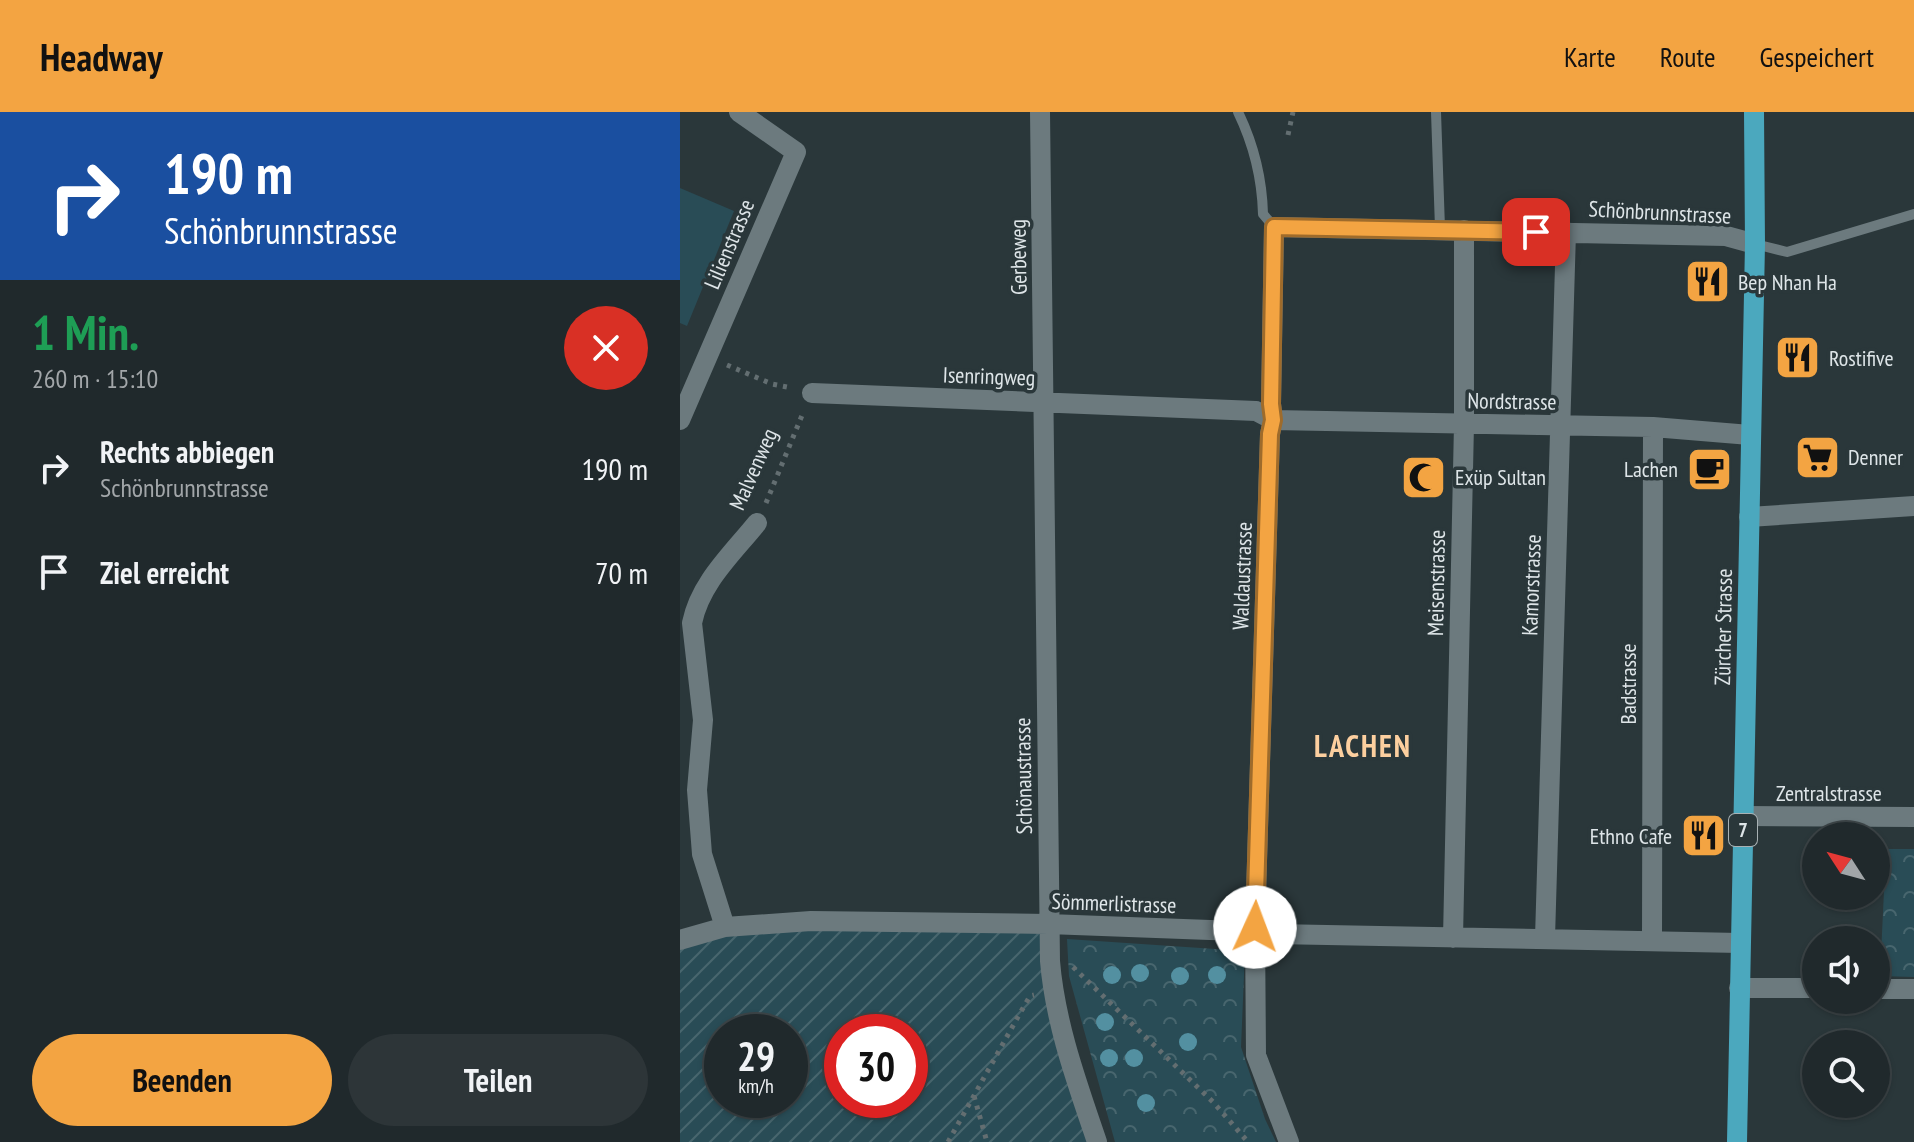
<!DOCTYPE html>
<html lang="de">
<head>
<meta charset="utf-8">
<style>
  :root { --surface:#20292c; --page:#2d3538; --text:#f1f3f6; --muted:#a2a6a9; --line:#3d4548; --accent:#f3a442 }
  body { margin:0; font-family:"PT Sans Narrow",sans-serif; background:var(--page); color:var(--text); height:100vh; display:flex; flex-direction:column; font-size:30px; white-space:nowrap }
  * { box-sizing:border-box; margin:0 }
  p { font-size:26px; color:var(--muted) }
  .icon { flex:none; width:44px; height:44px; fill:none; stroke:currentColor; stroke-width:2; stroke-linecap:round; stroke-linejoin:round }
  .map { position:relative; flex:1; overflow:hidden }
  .sheet { display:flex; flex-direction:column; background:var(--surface); width:680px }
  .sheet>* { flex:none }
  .banner { background:#1a4fa0; color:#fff; overflow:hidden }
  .needle { width:52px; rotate:306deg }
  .controls { position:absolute; left:1122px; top:710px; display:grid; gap:16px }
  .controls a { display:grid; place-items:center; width:88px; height:88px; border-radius:50%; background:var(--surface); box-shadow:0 2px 6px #0004,0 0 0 2px var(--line); font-size:40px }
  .speed { position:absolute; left:24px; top:902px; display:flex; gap:16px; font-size:40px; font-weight:700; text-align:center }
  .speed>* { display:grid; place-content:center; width:104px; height:104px; border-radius:50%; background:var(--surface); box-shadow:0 2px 6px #0004,0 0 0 2px var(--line); line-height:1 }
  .speed small { font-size:20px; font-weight:400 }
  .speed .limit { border:12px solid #d22; background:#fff; color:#111 }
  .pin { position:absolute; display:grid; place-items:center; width:68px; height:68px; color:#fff; margin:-34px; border-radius:16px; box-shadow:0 4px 12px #0006 }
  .me { position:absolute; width:88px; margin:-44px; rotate:2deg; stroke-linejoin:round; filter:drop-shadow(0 0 6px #0008) }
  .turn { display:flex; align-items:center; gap:28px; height:168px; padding:0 32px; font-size:36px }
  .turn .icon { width:104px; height:104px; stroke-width:2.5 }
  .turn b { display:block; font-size:56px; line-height:68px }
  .round { display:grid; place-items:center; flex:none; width:84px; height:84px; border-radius:42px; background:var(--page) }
  .summary { display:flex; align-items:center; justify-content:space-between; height:136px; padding:0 32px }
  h1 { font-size:48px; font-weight:700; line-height:60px; color:#1e9e55 }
  .button { display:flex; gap:16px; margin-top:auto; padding:16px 32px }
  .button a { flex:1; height:92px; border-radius:48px; background:var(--accent); color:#111; font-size:32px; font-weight:700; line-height:92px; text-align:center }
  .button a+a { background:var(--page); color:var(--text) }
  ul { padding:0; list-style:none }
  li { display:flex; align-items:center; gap:24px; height:104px; padding:0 32px }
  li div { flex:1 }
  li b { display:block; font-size:30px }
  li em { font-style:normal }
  header { display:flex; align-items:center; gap:48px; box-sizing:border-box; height:112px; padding:0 40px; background:var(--accent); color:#111 }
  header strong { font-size:38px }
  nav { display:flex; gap:44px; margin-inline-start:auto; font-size:28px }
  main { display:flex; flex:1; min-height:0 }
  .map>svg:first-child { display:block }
  .park { fill:url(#park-crowns) }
  .garden { fill:url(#garden-furrows); fill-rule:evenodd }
  .pitch { fill:#294c56 }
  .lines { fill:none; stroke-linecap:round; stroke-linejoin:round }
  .path { stroke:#636e71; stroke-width:5; stroke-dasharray:4 6; stroke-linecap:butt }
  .lane { stroke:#6c7a7e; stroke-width:10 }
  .street { stroke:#6c7a7e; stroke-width:20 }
  .secondary { stroke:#6c7a7e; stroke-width:20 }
  .primary { stroke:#4ba8be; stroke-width:20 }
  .tree { fill:#5390a1 }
  .route-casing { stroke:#9e6b2b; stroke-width:20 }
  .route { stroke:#f3a442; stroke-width:14 }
  .labels { text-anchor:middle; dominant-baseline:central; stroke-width:7; stroke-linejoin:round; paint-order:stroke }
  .shield { fill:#2a373a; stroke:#a8b1b4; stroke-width:2 }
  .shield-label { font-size:20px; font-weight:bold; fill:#dee5e8 }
  .street-label { font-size:22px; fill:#dee5e8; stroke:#2a373a }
  .poi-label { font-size:22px; fill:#dee5e8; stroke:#2a373a; text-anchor:start }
  .district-label { font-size:30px; font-weight:bold; letter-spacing:2px; fill:#fccf9f; stroke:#2a373a }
</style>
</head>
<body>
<header>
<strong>Headway</strong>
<nav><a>Karte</a><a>Route</a><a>Gespeichert</a></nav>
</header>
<main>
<section class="sheet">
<div class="banner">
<div class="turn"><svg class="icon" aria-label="right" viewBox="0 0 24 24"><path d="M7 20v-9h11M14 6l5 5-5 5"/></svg><div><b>190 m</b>Schönbrunnstrasse</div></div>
</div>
<div class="summary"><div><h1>1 Min.</h1><p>260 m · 15:10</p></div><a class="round" style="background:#d93025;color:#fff"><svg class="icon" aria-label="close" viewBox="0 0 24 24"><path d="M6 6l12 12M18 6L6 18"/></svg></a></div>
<ul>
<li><svg class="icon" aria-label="right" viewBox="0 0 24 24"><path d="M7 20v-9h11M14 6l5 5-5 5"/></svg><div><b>Rechts abbiegen</b><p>Schönbrunnstrasse</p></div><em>190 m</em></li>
<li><svg class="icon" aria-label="arrive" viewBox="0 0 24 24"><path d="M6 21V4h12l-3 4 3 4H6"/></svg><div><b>Ziel erreicht</b></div><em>70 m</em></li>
</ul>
<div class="button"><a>Beenden</a><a>Teilen</a></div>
</section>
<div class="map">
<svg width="1234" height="1030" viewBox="0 0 1234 1030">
  <defs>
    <pattern id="park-crowns" width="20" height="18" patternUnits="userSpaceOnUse" patternTransform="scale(2)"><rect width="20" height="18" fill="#294c56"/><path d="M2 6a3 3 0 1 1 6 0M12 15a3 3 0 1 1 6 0" fill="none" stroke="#48666e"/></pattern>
    <pattern id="garden-furrows" width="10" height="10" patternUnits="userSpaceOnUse" patternTransform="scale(2)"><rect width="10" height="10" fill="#294c56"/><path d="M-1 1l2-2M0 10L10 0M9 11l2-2" fill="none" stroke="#48666e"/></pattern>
  </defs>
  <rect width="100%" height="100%" fill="#2a373a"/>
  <path class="park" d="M1206,737H1234V865L1200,864Z
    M387,827L565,839L561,935L585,1007L596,1030H435L389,864Z"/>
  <path class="garden" d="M368,812L414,1030H0V828L45,815ZM42,920H110V988H42ZM162,920H230V988H162Z"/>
  <path class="pitch" d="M0,76L54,99L7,214L0,211Z"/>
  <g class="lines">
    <path class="path" d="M608,23L613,0
      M47,253L92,272L112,276
      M86,391L123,301
      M393,855L533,990L568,1030
      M294,984L307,1030
      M268,1030L339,903L350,884L354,883"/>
    <path class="lane" d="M558,0C574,33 582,65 583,102L594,115
      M756,0L760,116
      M1075,132L1107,140L1234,102"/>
    <path class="street" d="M360,0L370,849C375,911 397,971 417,1030
      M132,281L576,299L593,308L973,315L1070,323
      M0,308L116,40L59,0
      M1064,704L1234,705
      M45,815L22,742L17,678L23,608L12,511C20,471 52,442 77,411
      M773,826L784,312V118
      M865,826L886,120
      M0,828L45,815L131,809L368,812L557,819L575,815L594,822L1060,831
      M972,828L973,315
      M1059,876H1136
      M1196,877H1234
      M609,1030L576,943L575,815L590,322L593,308L591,292L594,115L1046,124L1075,132"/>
    <path class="secondary" d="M1069,405L1234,394"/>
    <path class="primary" d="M1057,1030L1075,132L1074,0"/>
  </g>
  <g class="tree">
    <circle cx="460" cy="861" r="9"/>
    <circle cx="432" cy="863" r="9"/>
    <circle cx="537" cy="863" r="9"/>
    <circle cx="500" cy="864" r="9"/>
    <circle cx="425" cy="910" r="9"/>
    <circle cx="508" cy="930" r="9"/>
    <circle cx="429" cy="946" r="9"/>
    <circle cx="454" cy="946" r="9"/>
    <circle cx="466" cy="991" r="9"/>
  </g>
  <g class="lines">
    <defs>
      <path id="route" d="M575,815L590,322L593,308L591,292L594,115L856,120"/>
    </defs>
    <use href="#route" class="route-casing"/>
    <use href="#route" class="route"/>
  </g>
  <defs>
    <symbol id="restaurant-square" viewBox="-11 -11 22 22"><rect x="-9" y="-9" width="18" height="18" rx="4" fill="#f3a442" stroke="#2a373a"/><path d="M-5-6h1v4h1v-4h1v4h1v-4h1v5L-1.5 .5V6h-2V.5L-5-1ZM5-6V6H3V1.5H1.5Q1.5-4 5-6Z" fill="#111"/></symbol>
    <symbol id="supermarket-square" viewBox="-11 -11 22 22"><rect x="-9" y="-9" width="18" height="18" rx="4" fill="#f3a442" stroke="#2a373a"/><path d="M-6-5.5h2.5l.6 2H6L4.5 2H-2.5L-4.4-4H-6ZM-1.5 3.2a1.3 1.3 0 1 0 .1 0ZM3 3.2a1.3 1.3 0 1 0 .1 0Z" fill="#111"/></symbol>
    <symbol id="cafe-square" viewBox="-11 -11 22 22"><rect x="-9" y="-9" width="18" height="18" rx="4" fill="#f3a442" stroke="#2a373a"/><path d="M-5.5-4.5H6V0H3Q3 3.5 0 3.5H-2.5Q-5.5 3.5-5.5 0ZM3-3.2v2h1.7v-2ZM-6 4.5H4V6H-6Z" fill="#111"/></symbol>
    <symbol id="mosque-square" viewBox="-11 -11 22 22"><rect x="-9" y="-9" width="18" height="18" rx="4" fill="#f3a442" stroke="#2a373a"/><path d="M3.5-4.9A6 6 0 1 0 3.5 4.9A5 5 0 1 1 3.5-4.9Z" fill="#111"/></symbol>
  </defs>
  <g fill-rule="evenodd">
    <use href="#restaurant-square" x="1002" y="144" width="51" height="51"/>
    <use href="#restaurant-square" x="1092" y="220" width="51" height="51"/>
    <use href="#supermarket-square" x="1112" y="320" width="51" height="51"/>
    <use href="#cafe-square" x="1004" y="332" width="51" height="51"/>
    <use href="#mosque-square" x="718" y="340" width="51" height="51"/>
    <use href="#restaurant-square" x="998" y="698" width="51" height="51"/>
  </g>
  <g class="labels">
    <rect class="shield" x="1049" y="702" width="28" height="32" rx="6"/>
    <g class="shield-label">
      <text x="1063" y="718">7</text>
    </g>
    <g class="street-label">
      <text transform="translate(980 100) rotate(3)">Schönbrunnstrasse</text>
      <text transform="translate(49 132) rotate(-67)">Lilienstrasse</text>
      <text transform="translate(338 145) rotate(-91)">Gerbeweg</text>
      <text transform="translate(309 264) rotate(2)">Isenringweg</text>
      <text transform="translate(832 289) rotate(1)">Nordstrasse</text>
      <text transform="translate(73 357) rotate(-66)">Malvenweg</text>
      <text transform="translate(562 464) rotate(-88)">Waldaustrasse</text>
      <text transform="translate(756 471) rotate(-89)">Meisenstrasse</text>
      <text transform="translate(851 473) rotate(-88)">Kamorstrasse</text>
      <text transform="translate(1043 515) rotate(-89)">Zürcher Strasse</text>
      <text transform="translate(948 572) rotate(-90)">Badstrasse</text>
      <text transform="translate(343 664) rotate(-91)">Schönaustrasse</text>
      <text x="1149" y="681">Zentralstrasse</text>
      <text transform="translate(434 791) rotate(2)">Sömmerlistrasse</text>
    </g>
    <g class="poi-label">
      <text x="1058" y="170">Bep Nhan Ha</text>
      <text x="1149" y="246">Rostifive</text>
      <text x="1168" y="345">Denner</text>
      <text x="998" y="357" text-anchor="end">Lachen</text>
      <text x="775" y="365">Exüp Sultan</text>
      <text x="992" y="724" text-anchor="end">Ethno Cafe</text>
    </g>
    <g class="district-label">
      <text x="683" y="633">LACHEN</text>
    </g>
  </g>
</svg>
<div class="controls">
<a><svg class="needle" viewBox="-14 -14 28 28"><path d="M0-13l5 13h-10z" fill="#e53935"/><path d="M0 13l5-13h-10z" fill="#a2a6a9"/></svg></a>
<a><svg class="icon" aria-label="sound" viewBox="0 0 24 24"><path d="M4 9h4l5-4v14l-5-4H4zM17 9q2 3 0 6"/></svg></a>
<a><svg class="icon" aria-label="search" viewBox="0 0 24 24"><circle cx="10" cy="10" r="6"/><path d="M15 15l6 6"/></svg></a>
</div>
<div class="speed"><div>29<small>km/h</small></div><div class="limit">30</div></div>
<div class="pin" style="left:856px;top:120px;background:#d93025"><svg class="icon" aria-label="arrive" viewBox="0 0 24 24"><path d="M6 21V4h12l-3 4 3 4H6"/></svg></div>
<svg class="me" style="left:575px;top:815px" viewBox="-20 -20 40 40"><circle r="19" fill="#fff"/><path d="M0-13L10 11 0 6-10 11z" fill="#f3a442"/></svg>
</div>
</main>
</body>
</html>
